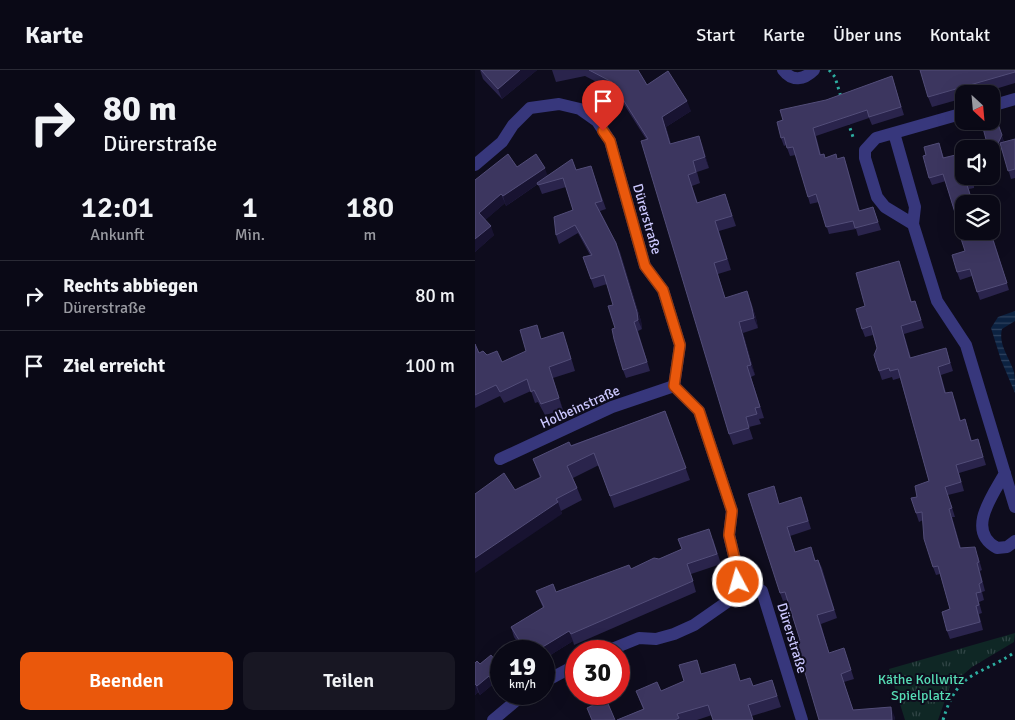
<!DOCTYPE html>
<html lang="de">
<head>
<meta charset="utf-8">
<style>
  :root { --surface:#0a0916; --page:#181723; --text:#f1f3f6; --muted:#999aa1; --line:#2a2a35; --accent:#ea580c }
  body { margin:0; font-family:Signika,sans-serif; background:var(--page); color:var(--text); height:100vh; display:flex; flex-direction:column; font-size:19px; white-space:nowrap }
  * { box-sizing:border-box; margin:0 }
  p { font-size:16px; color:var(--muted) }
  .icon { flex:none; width:28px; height:28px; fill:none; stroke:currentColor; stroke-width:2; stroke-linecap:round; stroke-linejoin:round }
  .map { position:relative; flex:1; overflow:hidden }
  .details { display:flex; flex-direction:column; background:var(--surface); width:475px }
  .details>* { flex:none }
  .top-card { background:#0a0916; color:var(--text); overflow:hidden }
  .needle { width:32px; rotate:154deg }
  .buttons { position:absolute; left:480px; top:15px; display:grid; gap:10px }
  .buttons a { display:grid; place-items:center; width:45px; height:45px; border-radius:10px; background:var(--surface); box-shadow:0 5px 20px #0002,0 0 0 1px var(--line); font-size:25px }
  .speed { position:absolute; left:15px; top:570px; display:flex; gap:10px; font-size:25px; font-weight:700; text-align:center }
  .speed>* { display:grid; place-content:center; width:65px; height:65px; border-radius:50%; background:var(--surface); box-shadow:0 5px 20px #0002,0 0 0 1px var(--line); line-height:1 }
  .speed small { font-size:12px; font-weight:400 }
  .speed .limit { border:8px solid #d22; background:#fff; color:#111 }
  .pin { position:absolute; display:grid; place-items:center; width:42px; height:42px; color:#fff; margin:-51px -21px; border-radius:50% 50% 50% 0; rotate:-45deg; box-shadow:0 0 5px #0007 }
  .pin .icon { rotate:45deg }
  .me { position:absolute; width:55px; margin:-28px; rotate:354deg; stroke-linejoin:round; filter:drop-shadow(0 0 4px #0008) }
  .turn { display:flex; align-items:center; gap:18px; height:105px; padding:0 20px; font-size:22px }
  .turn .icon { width:65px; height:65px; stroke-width:2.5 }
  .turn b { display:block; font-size:35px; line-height:42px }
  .eta { display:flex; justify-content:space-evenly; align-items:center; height:85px; text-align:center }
  .eta b { font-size:30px; font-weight:600; line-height:35px }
  .primary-button { display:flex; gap:10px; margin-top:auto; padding:10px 20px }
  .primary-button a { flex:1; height:58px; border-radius:10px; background:var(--accent); color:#fff; font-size:20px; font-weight:600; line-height:58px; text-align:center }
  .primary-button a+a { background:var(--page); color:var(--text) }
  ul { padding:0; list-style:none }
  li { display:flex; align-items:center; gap:15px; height:70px; padding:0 20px; border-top:1px solid var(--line) }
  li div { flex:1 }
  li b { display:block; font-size:19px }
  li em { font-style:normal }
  header { display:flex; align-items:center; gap:30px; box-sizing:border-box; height:70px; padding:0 25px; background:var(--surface); border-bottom:1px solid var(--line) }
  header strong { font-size:24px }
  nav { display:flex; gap:28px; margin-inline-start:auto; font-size:18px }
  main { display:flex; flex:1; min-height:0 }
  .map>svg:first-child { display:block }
  .grass { fill:url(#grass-tufts) }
  .water { fill:url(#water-rules) }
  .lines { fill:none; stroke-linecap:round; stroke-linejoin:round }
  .path { stroke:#2dada0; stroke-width:3; stroke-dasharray:2.5 4; stroke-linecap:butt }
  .street { stroke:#37377c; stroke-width:12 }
  .wall { fill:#2a244c }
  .shaded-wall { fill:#181331 }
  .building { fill:#3c365f; stroke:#524d78 }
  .route-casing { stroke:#983908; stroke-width:12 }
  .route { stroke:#ea580c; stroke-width:9 }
  .labels { text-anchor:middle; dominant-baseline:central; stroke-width:4; stroke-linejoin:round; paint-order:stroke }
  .street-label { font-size:14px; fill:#ccc8ff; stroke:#0e0c1d }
  .park-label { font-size:14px; fill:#56ddb5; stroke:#0e0c1d }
</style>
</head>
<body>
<header>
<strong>Karte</strong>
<nav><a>Start</a><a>Karte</a><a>Über uns</a><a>Kontakt</a></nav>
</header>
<main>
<section class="details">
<div class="top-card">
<div class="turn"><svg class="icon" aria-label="right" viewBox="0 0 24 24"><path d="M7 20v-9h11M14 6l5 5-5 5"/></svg><div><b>80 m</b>Dürerstraße</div></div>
</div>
<div class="eta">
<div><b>12:01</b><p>Ankunft</p></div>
<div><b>1</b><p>Min.</p></div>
<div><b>180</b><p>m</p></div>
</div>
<ul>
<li><svg class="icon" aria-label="right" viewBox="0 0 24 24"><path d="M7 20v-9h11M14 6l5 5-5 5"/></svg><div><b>Rechts abbiegen</b><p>Dürerstraße</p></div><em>80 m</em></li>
<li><svg class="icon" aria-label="arrive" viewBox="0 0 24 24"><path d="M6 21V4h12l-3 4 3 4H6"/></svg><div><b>Ziel erreicht</b></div><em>100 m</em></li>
</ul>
<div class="primary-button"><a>Beenden</a><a>Teilen</a></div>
</section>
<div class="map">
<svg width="540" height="650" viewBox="0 0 540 650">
  <defs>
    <pattern id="grass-tufts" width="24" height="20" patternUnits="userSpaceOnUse" patternTransform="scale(1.25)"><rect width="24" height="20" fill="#0f2725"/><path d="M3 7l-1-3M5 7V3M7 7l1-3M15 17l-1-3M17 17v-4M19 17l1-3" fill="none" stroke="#314546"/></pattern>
    <pattern id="water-rules" width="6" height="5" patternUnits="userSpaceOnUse" patternTransform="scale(1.25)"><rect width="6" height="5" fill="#0c2241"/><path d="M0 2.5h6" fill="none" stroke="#2e415e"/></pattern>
  </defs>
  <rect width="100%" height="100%" fill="#0e0c1d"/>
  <path class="grass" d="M540,563L539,572L497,597L475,616L463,650H430L414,599Z"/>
  <path class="water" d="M540,241V251L527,259C523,275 535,288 539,302C540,308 540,316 540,323L526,290L516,258L523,247Z"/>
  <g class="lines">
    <path class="path" d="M354,0L360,7L366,27
      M373,52L379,70
      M468,650C483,599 504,607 540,582"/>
    <path class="street" d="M308,0C317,12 329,10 339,0
      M516,36L540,29
      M489,43L401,68L390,80V88L402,127L410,137L438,154L462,231L491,275L540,437
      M419,63L440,137L438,154
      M0,95L27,72L38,55L55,38L84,34L105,39L122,51L135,71L170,196L188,220L205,275L199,316L224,341L257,441L254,465L264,507L263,512L252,532L219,555L199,564L181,569L164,568L132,581
      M25,389L137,337L199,316
      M530,403C518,425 490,461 522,478L532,477L540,471
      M264,507L287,521L327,650
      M69,612L101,595
      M18,650L49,624"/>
  </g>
  <path class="wall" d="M5,0H62L27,29L8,9Z
    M77,0H163L172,15L216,41L191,57L196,74L224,66L234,98L222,102L225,113L217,116L223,133L250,124L261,156L244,161L256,200L243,204L250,228L276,232L281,248L283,258L268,263L280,305L276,307L289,348L284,349L286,354L274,357L278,369L258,375L254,364L171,69L141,22L110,6L81,12Z
    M540,0V13L504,24H489V28L457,37L453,27Z
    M417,6L429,45L397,55L394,48L341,66L346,85L350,88L363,89L369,87L385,141L398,137L406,160L383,166L381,159L354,164L344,132L335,134L321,85L315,86L311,75L309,76L306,68L308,50L351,30Z
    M523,54L529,72L540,69V108L536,109L527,79L516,101V79L513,77Z
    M464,73L469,88L489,106H514L511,112L499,115V118L494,119L498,134H489L516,161L534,220L505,230L497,206L485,210L482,202L490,181L471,111L457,115L454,108L451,85Z
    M42,97L73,105L102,100L119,105L131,139L125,141L141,173L145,182L166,251L167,259L163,261L175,301L151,308L148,300L140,258L138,235L132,214L119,218L108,187L115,185L103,163L84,174L81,165L98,140L91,117L67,124L63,114L31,136L30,133L10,150L19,165L0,182V110Z
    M424,191L437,232L443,240L449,258L429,264L436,288L471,278L478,301L466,305L471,323L480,330L486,351L490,349L497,371L503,369L511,395L484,403L489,421L473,425L480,447H477L486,478L503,486L507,500L505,501L510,521L507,522L509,530L504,532L507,543L504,544L508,560L475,569L472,561L475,539L465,504L461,505L458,497L448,450L444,452L441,443L442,427L454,411L425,308L418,310L417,307L407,310L404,301L402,278L398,265L390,267L387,259L390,236Z
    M67,269L92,274L100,301L78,308L88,340L70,345L63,332L60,333L56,321L29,333L25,326L0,338V274L4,283L27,292L51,281Z
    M190,341L215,410L139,438L124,395L98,408L107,430L86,441L87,444L40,420L65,408L58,389Z
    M305,433L329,435L336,459L315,466L320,482L341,490H343L347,498L362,548L346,554L354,583L372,587L379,609L369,612L378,640L419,645L420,650H344L325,570L312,530L308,531L305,523Z
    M238,469L246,494L216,504L221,522L99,575L98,571L69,589V581H48L39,567L36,557L68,538L61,521L81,522L156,499Z
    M0,593L26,597V612L20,618L17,615L5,625L3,622L0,625Z
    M227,604L266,611L275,608L278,616L297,610L306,637L277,646L278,650H238L237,645L222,650H142L168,639L161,621H186Z"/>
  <path class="shaded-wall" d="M45,0H62L27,29L23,19Z
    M212,31L216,41L191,57L199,85L187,47Z
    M523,54L529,73L516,101V88Z
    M224,66L228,76L234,98L230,87Z
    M369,87L372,95L387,149L384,141Z
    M70,98L73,107L31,136L28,126Z
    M509,106H514L511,112Z
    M26,124L30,133L8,152L4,143Z
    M16,156L19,165L0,182V169Z
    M141,173L166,251L167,259L163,250Z
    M424,191L427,199L439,241L436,232Z
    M272,221L281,248L283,258L279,248Z
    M264,252L268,263L280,305L276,295Z
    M426,256L429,264L438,297L435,288Z
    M74,297L78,308L88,340L84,328Z
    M83,432L87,444L0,503V488Z
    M474,439L477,447L488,486L485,478Z
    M94,561L98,571L69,589V581H61Z
    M26,600V612L20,618L16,609Z
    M14,606L17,615L5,625L2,616Z
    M0,614L3,622L0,625Z
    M416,637L419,645L420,650H417Z"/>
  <path class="building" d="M6,0H45L23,19Z
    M114,0H163L172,15L193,1L212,31L187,47L195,74L224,66L230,87L218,91L221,102L213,105L222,133L250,124L257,146L240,151L252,189L239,193L250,228L272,221L277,238L279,248L264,252L276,295L272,296L285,337L280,338L282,344L271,347L274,358L254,364L166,71L173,69L137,12Z
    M445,0H540V2L453,27Z
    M417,6L426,37L394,47L392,40L338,58L345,85L349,84L350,88L361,84L362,89L369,87L384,141L398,137L403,152L380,158L378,151L351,157L341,124L333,127L318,77L312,78L309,67L306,68L302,52L308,50L305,40L351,30Z
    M523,54L527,65L516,88V79H506L513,77L508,58Z
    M540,69V99L533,101L525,73Z
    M464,73L468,88L489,83V106H501L496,108L497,110L491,112L498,134H489V161H515L532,213L502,222L495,199L482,202L477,185L490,181L480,150L482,149L468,104L454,108L448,86L451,85L449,77Z
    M33,84L42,97L61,84L70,98L28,126L26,124L4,143L16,156L0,169V110Z
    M97,89L101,100L116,96L127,131L120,133L141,173L162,242L163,250L159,252L172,292L148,300L139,269L137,259L140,258L133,236L138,235L129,205L116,209L108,187L117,185L100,155L81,165L79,147L98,140L88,108L63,115L62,113Z
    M424,191L436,232L440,231L446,250L426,256L435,288L471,278L475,293L463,297L470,323L477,322L485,351L490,349L496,371L503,369L508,387L481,395L486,412L470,417L477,438L474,439L485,478L500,477L504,492L502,493L507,512L504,514L506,522L501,523L504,535L501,536L505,552L472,561L467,542L475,539L463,496L458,497L449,469L447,442L441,443L436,428L442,427L440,416L454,411L423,299L415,301L414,298L404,301L399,285L402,278L396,256L387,259L381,239L390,236L381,203Z
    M62,255L66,269L88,262L96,289L74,297L84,328L66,334L59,320L56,322L52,309L25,322L21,315L0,325V274L4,283L8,281L12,285L22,281L27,292L51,281L45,260Z
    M190,341L211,398L135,426L119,383L92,396L102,418L81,429L83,432L0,488V424L29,403L40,420L66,407L58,389L94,372L96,376Z
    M299,416L304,434L326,427L333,451L312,457L320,482L336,477L340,491L343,490L359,540L342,545L354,583L369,578L376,600L366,604L378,640L416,637L417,650H344L321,572L325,570L310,522L305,523L273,424Z
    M234,459L242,484L212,494L218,511L96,564L94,561L61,581H51L36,557L69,537L61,521L78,514L81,522L154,495L156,499L179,488L184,489L207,479L203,469Z
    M16,585L26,597V600L16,609L14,606L2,616L0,614V593L2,591L5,594Z
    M222,590L226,604L260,594L265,611L275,608L278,616L297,610L302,626L273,635L278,650H238L233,635L202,644L204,648L200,650H142L169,639L161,621L182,612L186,621L209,611L204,595Z
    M131,629L140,650H117L112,638Z"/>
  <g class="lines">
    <defs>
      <path id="route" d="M128,61L135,71L170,196L188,220L205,275L199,316L224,341L257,441L254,465L264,507L263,512"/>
    </defs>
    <use href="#route" class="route-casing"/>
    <use href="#route" class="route"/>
  </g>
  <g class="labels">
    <g class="street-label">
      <text transform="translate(172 149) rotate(74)">Dürerstraße</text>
      <text transform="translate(105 337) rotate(-24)">Holbeinstraße</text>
      <text transform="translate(317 568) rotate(73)">Dürerstraße</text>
    </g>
    <g class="park-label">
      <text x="446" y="609">Käthe Kollwitz<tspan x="446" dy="16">Spielplatz</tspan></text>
    </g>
  </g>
</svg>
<div class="buttons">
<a><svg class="needle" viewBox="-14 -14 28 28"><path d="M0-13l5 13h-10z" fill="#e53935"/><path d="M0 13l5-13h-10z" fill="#999aa1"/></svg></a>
<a><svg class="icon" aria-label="sound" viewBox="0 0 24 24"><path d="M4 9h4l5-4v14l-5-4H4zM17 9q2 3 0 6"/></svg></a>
<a><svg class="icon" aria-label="layers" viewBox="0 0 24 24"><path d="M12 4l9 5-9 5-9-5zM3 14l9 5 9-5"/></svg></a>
</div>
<div class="speed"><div>19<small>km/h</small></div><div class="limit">30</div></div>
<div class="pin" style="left:128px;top:61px;background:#d93025"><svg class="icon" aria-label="arrive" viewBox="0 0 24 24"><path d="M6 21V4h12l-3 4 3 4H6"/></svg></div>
<svg class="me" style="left:263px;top:512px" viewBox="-20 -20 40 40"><circle r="17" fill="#ea580c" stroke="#fff" stroke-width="3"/><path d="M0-11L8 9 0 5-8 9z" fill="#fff"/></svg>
</div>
</main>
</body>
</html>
